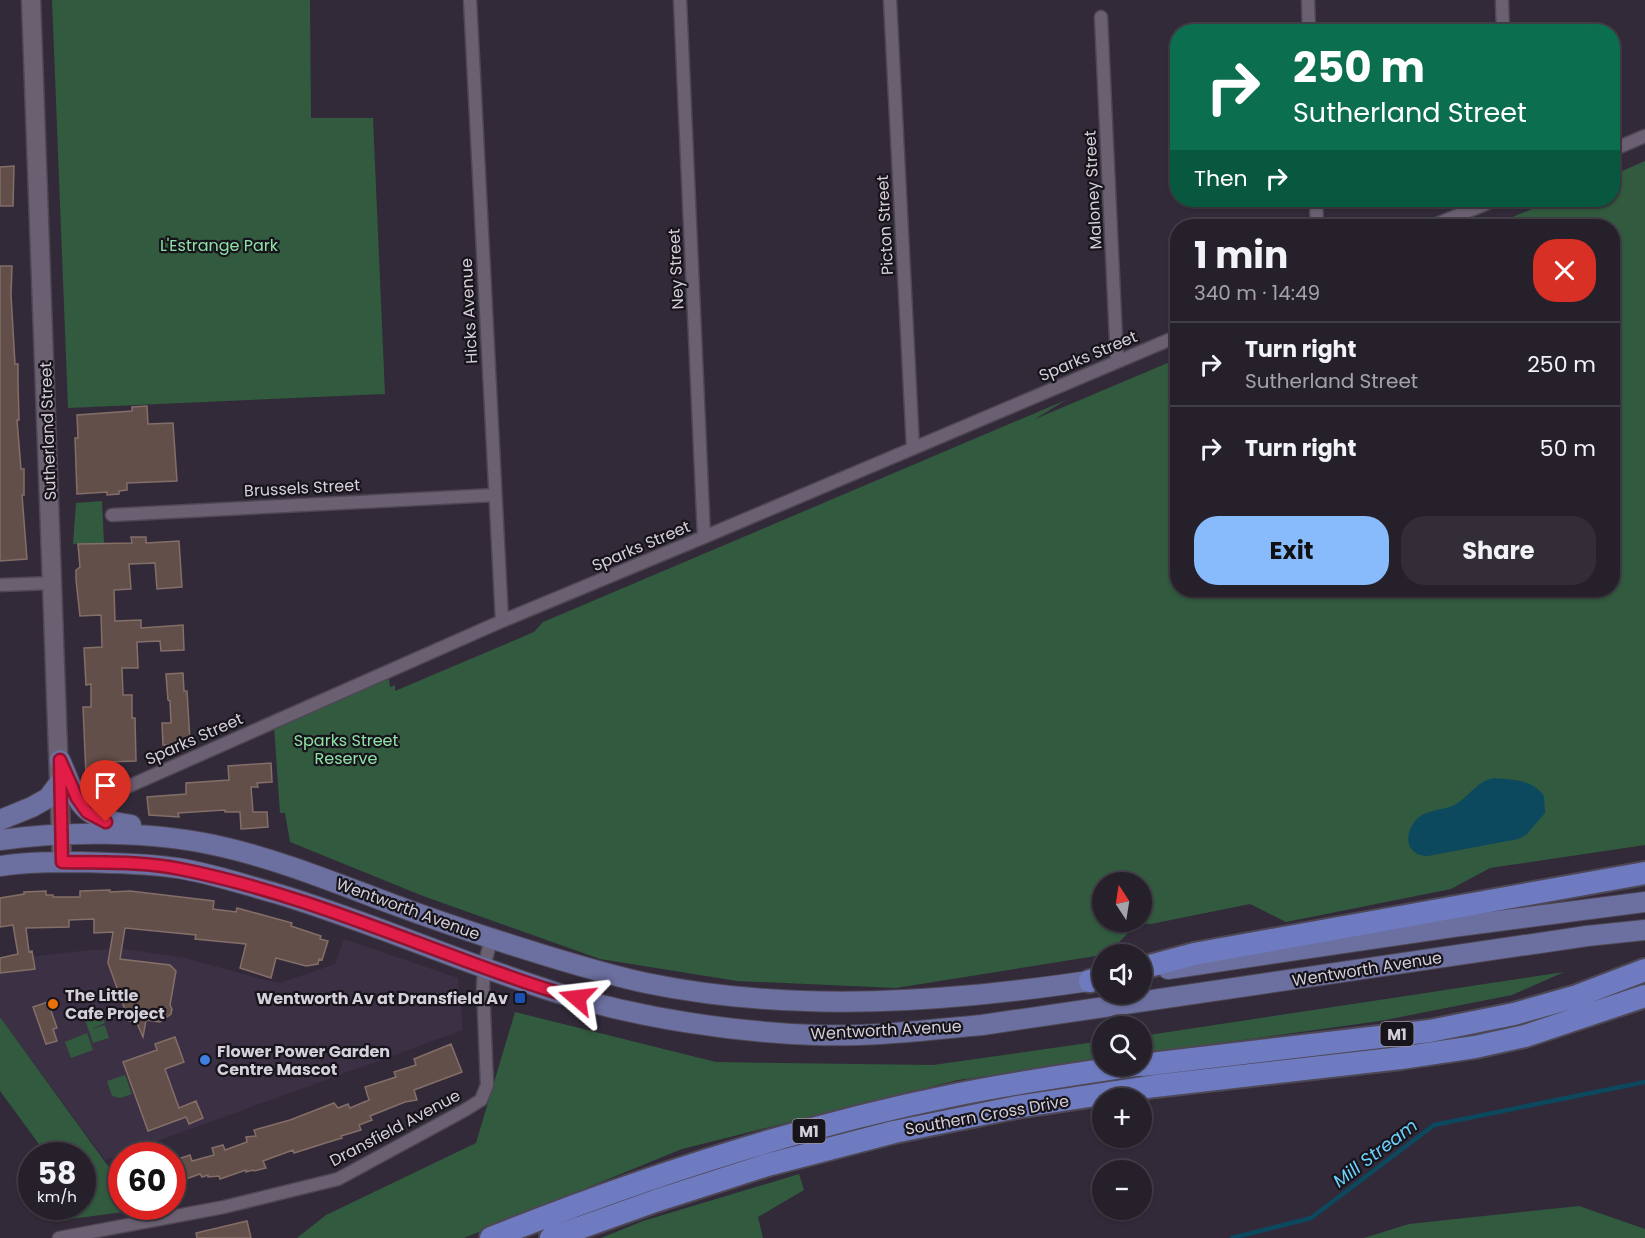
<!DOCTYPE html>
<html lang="en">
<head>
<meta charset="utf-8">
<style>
  :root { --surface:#26202b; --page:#322d37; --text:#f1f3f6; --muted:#a4a3a9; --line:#423e47; --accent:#88bbfc }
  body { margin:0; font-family:Poppins,sans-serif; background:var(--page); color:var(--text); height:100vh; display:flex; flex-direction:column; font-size:22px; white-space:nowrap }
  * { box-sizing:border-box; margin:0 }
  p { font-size:20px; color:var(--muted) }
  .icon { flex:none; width:33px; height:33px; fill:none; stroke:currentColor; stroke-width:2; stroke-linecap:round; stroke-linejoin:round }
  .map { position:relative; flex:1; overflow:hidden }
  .panel { position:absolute; left:1170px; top:219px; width:450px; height:378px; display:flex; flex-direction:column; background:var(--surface); border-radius:24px; box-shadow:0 2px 4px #0004,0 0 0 2px var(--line) }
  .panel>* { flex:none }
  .top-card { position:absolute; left:1170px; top:24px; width:450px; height:183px; border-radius:24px; box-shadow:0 2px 4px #0004,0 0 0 2px var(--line); background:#0b6e4f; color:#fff; overflow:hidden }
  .needle { width:39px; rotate:348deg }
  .buttons { position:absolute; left:1092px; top:872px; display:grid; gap:12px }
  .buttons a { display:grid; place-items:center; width:60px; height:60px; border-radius:50%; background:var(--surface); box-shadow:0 2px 4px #0004,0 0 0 2px var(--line); font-size:30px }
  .speed { position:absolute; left:18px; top:1142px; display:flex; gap:12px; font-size:30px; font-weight:700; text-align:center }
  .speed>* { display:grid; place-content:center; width:78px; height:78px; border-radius:50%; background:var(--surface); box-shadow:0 2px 4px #0004,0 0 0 2px var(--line); line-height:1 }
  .speed small { font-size:15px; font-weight:400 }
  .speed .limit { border:9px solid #d22; background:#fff; color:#111 }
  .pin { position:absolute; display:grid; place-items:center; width:51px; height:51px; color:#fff; margin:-62px -26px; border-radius:50% 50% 50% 0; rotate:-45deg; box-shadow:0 0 6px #0007 }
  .pin .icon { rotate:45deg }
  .me { position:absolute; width:66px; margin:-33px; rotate:287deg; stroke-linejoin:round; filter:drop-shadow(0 0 4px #0008) }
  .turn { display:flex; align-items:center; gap:21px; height:126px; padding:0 24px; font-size:27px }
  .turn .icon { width:78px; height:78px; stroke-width:2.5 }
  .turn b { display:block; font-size:42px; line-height:51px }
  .then { display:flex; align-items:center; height:57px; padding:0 24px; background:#0003; gap:12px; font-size:22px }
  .round { display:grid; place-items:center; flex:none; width:63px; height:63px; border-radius:24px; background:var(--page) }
  .headline { display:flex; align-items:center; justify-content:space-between; height:102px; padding:0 24px }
  h1 { font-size:36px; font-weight:700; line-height:45px }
  .action { display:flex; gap:12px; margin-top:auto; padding:12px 24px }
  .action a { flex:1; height:69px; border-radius:24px; background:var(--accent); color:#111; font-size:24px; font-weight:700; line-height:69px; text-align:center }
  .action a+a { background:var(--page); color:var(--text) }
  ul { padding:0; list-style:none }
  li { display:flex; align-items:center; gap:18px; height:84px; padding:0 24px; border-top:2px solid var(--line) }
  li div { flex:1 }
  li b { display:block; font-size:22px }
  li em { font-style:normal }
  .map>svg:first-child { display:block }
  .built { fill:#3c3045 }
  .green { fill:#315a3e; fill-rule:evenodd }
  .water { fill:#0c485e }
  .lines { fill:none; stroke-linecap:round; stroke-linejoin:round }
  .stream { stroke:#0c485e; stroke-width:4.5 }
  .building { fill:#634f49; stroke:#846e68; stroke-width:1.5 }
  .street-casing { stroke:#4e4754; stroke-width:15 }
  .secondary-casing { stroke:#4e4754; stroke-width:21 }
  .primary-casing { stroke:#4e4754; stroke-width:22 }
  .highway-casing { stroke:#4e4754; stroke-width:26 }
  .street { stroke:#6a6071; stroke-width:12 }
  .secondary { stroke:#6a6071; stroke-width:18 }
  .primary { stroke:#6c70a0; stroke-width:20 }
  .highway { stroke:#6e7bc0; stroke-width:22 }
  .route-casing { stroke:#92132f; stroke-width:15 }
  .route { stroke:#e11d48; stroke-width:10 }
  .transit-dot { fill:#1a4fb4; stroke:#18141b; stroke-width:2 }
  .food-dot { fill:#e8710a; stroke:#18141b; stroke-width:2 }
  .shop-dot { fill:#3f7fe0; stroke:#18141b; stroke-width:2 }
  .labels { text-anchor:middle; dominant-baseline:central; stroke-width:4.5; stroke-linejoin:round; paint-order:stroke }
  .shield { fill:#18141b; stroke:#9c97a0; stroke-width:1.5 }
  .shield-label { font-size:15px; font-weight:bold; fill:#d4cfd9 }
  .street-label { font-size:16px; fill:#d4cfd9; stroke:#18141b }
  .park-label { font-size:16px; fill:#8ee1a6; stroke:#18141b }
  .poi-label { font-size:16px; font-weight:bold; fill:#d4cfd9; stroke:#18141b; text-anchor:start }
  .water-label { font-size:18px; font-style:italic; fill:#69d2fe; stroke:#18141b }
</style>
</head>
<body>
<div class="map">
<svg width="1645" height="1238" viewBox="0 0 1645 1238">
  <rect width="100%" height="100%" fill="#322a39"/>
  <path class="built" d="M344,939L458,978L463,1030L105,1160L0,1017V960L90,950L123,949L185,958L265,980L280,983L335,964Z"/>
  <path class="green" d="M52,0H310L311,118H373L385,394L68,408Z
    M1645,161V845L1490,868L1451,889L1286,922L1250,904L1151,924L1138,923L1107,954L1102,955L896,988L737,981L600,959L423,896L290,842L285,813H280L274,726L389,679L390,687L395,685V691L534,632L543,622L1066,400L1035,419L1177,359L1178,590H1612V226H1490L1554,200H1612L1613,175ZM1102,882H1142V921H1102Z
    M102,501L104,543L73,544L76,503Z
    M1564,972L1512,995L1380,1021L1142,1054V1036Z
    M515,1012L716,1062L933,1065L1102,1041V1060L958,1080L682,1149L464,1238H297L326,1215L476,1143Z
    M101,1013L105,1023L91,1029L105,1025L109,1038L93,1043L85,1020Z
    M0,1017L121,1184L122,1206H136L139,1210L70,1219L66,1206H82V1155H47L0,1091Z
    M87,1033L93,1050L71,1058L65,1042Z
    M125,1075L132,1094L120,1098L112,1096L107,1081Z
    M799,1174L804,1190L758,1217L763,1238H601L643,1221Z
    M1579,1206L1645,1229V1238H1364L1409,1224Z"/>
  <path class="water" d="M1494,778C1513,780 1532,779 1544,796L1545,813L1526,835L1518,839L1428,856C1406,856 1403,835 1416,820C1426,809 1444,811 1456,804C1470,796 1477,781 1494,778Z"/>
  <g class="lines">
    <path class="stream" d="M1232,1238L1311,1218L1434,1125L1645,1082"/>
  </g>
  <path class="building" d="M14,166L13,206H0V167Z
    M0,266H12L11,295L15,364H18V382L19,420H17L21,469H24V495H22L27,559L0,561Z
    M147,406L148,424L173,423L177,481L127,483V490L119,491V494L107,495V492L77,494L75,438H78L77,415L132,411V407Z
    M131,537H146V543L179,541L182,587L157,589L155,563L129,564L131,589L114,590L115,621L141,620V628L183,625L184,650L161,651L160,641L137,642L138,668H122L123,695H132V718H135L136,761L105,762V773L86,775L83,707H91V684L86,685L84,648L102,647L101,615L80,616L76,580V570L80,567L78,544L132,543Z
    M183,673L184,691H187L190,741L179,745H163L162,723H171L170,701L168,700L166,674Z
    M271,763L272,782L257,783L258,787H251L253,812H267L268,827L241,829L240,812H225V810L178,813L179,817L149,815L147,797L186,794V783L229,780L228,766Z
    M110,890V892L130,891L214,901L213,909L236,912L237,908L292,923L291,926L321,936L320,939L328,941L322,960L319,959L318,964L306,966L276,958L271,978L240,968L246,944L195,939L196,935L125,928L120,959L170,965L176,971L170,1005L172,1009L171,1014L160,1022L146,1020L143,1037L136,1021H129L108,963L113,932L94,933V919L69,920V927L26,928L29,952L32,951L35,969L0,973V958L18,954L13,925L0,927V898L24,894V892L46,891V895H53V897H80V891Z
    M48,1002L57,1028L53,1029L57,1041L46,1044L33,1007Z
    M175,1037L184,1062L165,1069L179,1108L196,1101L203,1118L189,1124L186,1117L148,1131L123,1062L157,1050L155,1044Z
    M451,1044L462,1072L414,1090L417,1100L405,1102L370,1116L372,1120L359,1125L361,1130L341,1136L342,1138L332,1141L294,1153L293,1150L263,1161L266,1168L254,1171L253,1170L246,1172V1170L220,1179L219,1176L208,1177V1175L202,1177L200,1174L172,1184V1161L190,1155L192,1161L214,1155L212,1148L223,1145L225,1150L247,1142L246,1137L256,1136L254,1130L290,1120L334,1103L338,1108L348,1104L350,1108L369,1100L365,1087L396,1077L394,1072L416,1065L414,1059Z
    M247,1221L251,1238H197L196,1233Z"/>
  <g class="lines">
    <defs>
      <path id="street" d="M470,0L502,621
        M680,0L704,537
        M890,0L913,448
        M1308,0L1309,32
        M1502,0L1503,32
        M1101,17L1117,361
        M1612,150L1645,136
        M1316,200L1317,226
        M1432,226L1495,200
        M112,515L495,495
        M0,585L53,583
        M118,791L502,621L704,537L1178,336
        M59,1238L224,1207L338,1179L465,1110L481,1100L487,1085L483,987L484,967L491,939"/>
      <path id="secondary" d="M31,0L62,862"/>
      <path id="primary" d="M60,760C79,804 79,818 131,825
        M0,820L32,807L48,798L60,782
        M0,840C65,831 150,831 214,845C275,858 333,882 392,904C443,923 495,940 547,956C580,966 613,976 646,983C796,1014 952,1002 1102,979
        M0,866C27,862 53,862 81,862C113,863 145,863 177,868C210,873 242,884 275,893C372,922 464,964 561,994C641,1018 732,1032 815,1035C871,1037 927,1030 982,1025L1587,936L1645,930
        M1168,969L1452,927L1645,902"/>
      <path id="highway" d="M1142,968L1194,954L1645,873
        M1090,981L1102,978
        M1142,1065L1430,1031L1514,1014L1577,996L1645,970
        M491,1238C639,1179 793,1128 950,1096C1012,1083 1075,1074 1137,1065
        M551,1238L658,1200L767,1165L894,1132L1017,1107L1155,1086L1401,1058L1475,1047L1525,1036L1645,996"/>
    </defs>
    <use href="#street" class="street-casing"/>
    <use href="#secondary" class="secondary-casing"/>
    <use href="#primary" class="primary-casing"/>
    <use href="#highway" class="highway-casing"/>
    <use href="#street" class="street"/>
    <use href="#secondary" class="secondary"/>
    <use href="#primary" class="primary"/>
    <use href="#highway" class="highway"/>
  </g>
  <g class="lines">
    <defs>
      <path id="route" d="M106,822L87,812L77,798L60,760L62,862C101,863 142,861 180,869C277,888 369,925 461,959C499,973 538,988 577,998"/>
    </defs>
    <use href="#route" class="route-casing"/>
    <use href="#route" class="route"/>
  </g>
  <rect class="transit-dot" x="514" y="992" width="12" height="12" rx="3"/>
  <circle class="food-dot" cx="53" cy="1004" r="6"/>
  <circle class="shop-dot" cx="205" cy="1060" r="6"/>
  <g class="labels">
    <g class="shield">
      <rect x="1380.5" y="1022" width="33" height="24" rx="4.5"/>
      <rect x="792.5" y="1119" width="33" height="24" rx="4.5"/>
    </g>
    <g class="shield-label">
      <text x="1397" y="1034">M1</text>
      <text x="809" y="1131">M1</text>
    </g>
    <g class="street-label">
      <text transform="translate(1093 190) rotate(-93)">Maloney Street</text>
      <text transform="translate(885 225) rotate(-93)">Picton Street</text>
      <text transform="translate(676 269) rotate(-93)">Ney Street</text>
      <text transform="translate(469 311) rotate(-93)">Hicks Avenue</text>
      <text transform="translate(1088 356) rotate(-23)">Sparks Street</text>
      <text transform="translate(48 431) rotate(-92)">Sutherland Street</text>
      <text transform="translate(302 488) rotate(-3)">Brussels Street</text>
      <text transform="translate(641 546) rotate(-23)">Sparks Street</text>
      <text transform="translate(194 739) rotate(-24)">Sparks Street</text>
      <text transform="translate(408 909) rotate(20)">Wentworth Avenue</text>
      <text transform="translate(1367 969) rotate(-9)">Wentworth Avenue</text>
      <text transform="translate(886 1030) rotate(-3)">Wentworth Avenue</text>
      <text transform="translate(987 1115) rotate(-10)">Southern Cross Drive</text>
      <text transform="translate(395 1128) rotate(-28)">Dransfield Avenue</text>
    </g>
    <g class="park-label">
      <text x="219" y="245">L'Estrange Park</text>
      <text x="346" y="740">Sparks Street<tspan x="346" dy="18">Reserve</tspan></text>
    </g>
    <g class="poi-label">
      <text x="65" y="995">The Little<tspan x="65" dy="18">Cafe Project</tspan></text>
      <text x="508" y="998" text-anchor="end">Wentworth Av at Dransfield Av</text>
      <text x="217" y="1051">Flower Power Garden<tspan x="217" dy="18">Centre Mascot</tspan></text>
    </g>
    <g class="water-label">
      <text transform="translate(1375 1153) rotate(-37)">Mill Stream</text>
    </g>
  </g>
</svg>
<div class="buttons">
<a><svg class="needle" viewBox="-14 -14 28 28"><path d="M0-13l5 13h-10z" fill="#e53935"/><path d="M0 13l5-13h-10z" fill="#a4a3a9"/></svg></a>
<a><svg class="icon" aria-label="sound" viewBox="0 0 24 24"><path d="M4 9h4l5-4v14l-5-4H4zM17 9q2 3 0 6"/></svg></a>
<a><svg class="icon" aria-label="search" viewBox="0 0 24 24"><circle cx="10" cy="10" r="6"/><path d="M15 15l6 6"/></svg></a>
<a>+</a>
<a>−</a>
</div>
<div class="speed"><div>58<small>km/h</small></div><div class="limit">60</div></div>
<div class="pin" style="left:106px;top:822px;background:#d93025"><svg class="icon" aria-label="arrive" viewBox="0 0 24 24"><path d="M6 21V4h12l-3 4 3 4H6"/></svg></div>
<svg class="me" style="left:577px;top:998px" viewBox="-20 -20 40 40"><path d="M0-17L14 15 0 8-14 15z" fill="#e11d48" stroke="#fff" stroke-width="4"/></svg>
<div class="top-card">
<div class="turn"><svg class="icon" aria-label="right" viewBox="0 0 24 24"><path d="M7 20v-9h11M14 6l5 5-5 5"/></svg><div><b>250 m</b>Sutherland Street</div></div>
<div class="then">Then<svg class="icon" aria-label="right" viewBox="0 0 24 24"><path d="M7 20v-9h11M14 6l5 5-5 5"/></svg></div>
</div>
<section class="panel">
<div class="headline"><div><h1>1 min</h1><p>340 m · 14:49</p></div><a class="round" style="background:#d93025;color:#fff"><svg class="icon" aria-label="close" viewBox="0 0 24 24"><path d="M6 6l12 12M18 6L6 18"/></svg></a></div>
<ul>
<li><svg class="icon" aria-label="right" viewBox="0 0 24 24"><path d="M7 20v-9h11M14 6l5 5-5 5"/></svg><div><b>Turn right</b><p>Sutherland Street</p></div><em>250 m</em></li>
<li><svg class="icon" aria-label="right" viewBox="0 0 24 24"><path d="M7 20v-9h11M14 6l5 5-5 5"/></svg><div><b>Turn right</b></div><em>50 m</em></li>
</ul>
<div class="action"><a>Exit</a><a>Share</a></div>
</section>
</div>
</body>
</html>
